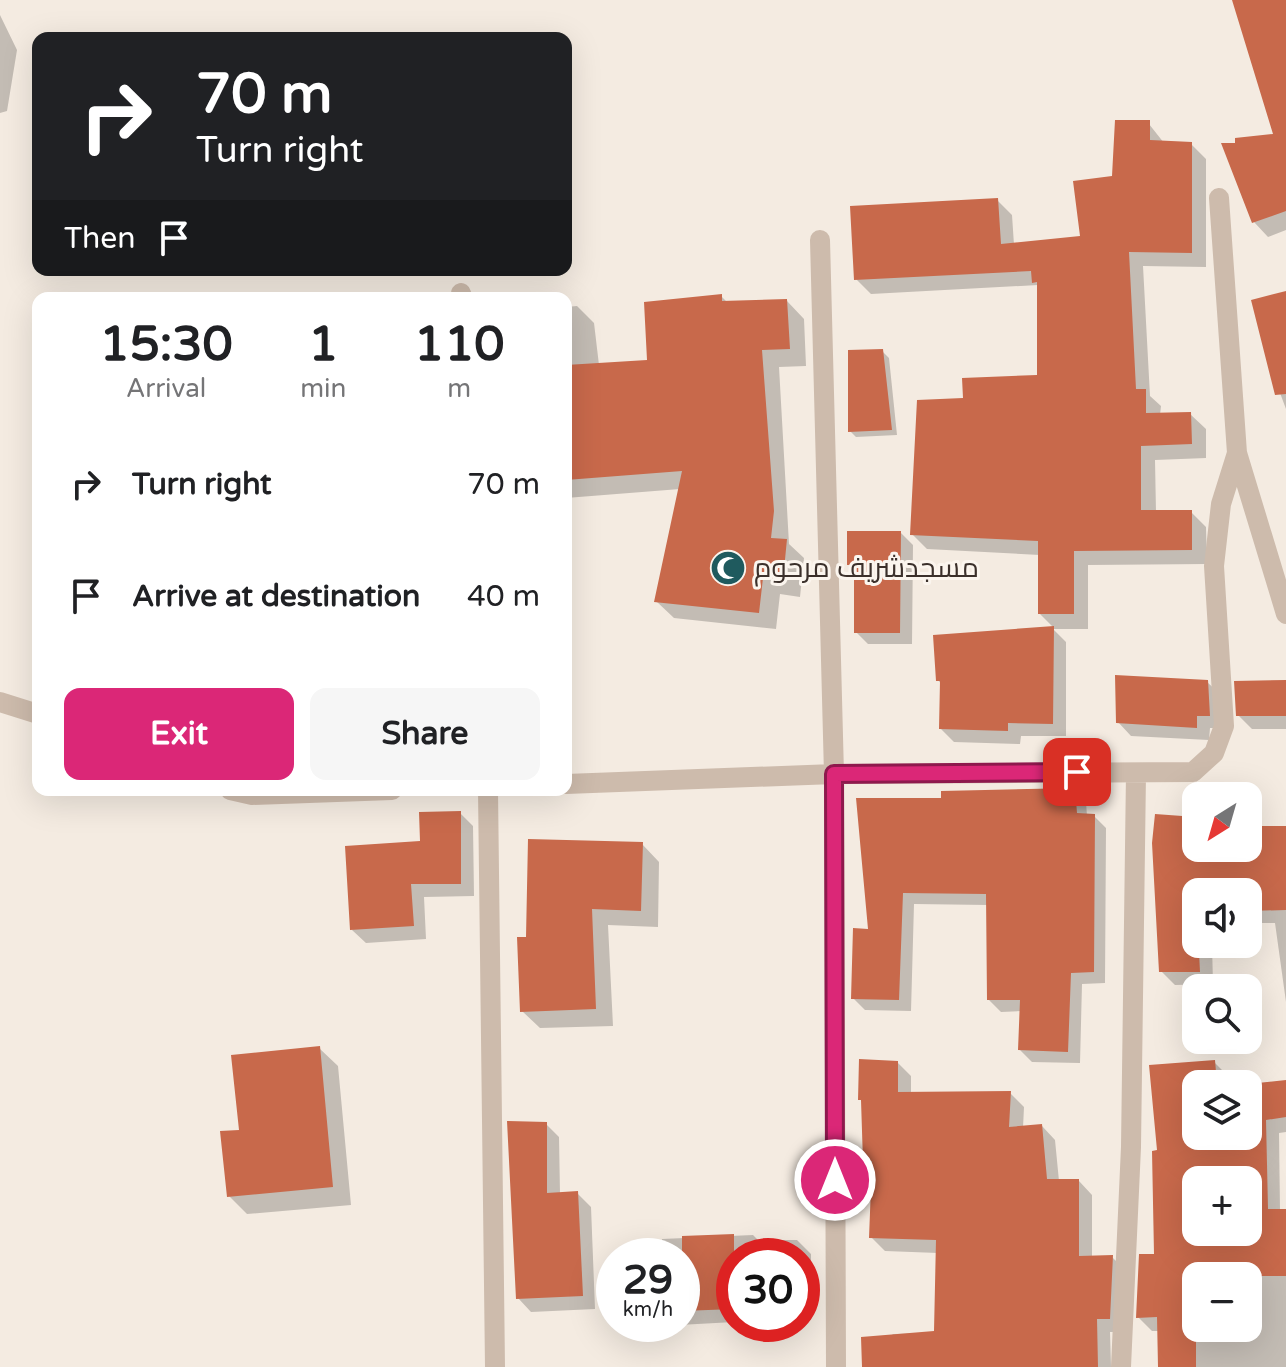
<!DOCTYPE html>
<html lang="en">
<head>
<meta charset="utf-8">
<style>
  :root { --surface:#fff; --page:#f6f6f6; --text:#202124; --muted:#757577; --accent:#db2777 }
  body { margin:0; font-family:"Varela Round",Cairo,sans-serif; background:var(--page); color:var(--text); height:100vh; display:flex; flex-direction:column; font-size:30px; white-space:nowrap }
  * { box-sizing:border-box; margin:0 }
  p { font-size:26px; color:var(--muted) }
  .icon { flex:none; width:44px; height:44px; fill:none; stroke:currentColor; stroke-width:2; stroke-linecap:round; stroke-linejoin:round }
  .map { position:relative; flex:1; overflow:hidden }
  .details { position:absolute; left:32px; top:292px; width:540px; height:504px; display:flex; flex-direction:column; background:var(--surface); border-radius:16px; box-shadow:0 8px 32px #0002 }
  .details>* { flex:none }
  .hud { position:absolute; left:32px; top:32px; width:540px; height:244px; border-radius:16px; box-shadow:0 8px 32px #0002; background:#202124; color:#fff; overflow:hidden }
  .needle { width:52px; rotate:217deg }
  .fabs { position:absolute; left:1182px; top:782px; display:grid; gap:16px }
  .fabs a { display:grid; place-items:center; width:80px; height:80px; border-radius:16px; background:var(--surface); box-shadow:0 8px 32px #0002; font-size:40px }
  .speed { position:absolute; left:596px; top:1238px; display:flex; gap:16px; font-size:40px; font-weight:700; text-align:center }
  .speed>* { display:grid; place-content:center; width:104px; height:104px; border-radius:50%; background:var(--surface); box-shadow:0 8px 32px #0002; line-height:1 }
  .speed small { font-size:20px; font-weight:400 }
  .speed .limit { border:12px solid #d22; background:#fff; color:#111 }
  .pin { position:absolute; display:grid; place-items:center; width:68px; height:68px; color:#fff; margin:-34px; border-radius:16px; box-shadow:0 4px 12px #0006 }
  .me { position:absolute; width:88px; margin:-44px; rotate:0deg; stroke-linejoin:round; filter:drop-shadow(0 0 6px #0008) }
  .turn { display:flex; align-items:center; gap:28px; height:168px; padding:0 32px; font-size:36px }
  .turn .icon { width:104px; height:104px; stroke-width:2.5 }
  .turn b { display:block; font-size:56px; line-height:68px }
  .then { display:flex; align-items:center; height:76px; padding:0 32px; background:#0003; gap:16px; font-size:30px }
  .eta { display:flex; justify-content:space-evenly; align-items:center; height:136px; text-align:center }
  .eta b { font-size:48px; font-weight:800; line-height:56px }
  .button { display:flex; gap:16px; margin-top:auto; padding:16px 32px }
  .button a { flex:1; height:92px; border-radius:16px; background:var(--accent); color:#fff; font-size:32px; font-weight:800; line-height:92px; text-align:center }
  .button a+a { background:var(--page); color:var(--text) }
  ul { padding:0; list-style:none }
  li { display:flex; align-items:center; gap:24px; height:112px; padding:0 32px }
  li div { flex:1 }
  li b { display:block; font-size:30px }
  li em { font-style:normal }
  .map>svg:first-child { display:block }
  .shadow { fill:#0003; fill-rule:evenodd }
  .building { fill:#c8694b; fill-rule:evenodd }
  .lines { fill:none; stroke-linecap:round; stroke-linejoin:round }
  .minor { stroke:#cdbbac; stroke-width:20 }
  .route-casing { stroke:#8e194d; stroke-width:20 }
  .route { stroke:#db2777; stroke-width:14 }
  .labels { text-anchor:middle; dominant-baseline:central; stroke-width:6; stroke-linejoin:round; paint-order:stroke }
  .poi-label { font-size:28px; fill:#3b302b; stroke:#fbf5ee; text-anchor:start }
</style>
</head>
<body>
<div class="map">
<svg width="1286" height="1367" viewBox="0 0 1286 1367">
  <rect width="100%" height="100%" fill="#f4ebe1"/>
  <path class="shadow" d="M0,15L17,50L7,111L0,113Z
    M1286,92V230L1268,237L1254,222L1238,146L1276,136Z
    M1149,124L1164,143L1191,144L1206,159V267L1143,266L1150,396L1161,406L1160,415L1190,414L1206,429V458L1155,460L1156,512H1191L1206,527L1207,564L1088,565V629H1053L1066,642V736H1021L1020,744L954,742L941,729L942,685L938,680L935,637L1054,628L1040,614V555L927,549L912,534L965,400L1039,377L1038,285L871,294L856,279L997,200L1012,215L1014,245L1082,238L1114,178Z
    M1286,293V409L1268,361Z
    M721,296L728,303L787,301L804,319L806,366L779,367L789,544L804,558L800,597L780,594L776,629L674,618L656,601L680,489L566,498V307L577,306L594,323L599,365L649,362Z
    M882,351L889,358L897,435L856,437L850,431Z
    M901,533L913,545L912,644H868L856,632V571L849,564Z
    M1207,682L1221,695L1223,728H1210L1209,740L1131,736L1118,722Z
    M1286,683V729H1252L1238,715Z
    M1074,790L1086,802L1087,816H1094L1106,828L1105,983L1082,984L1080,1063L1032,1062L1020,1050L1022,1011L1001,1012L989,1000L988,905L914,904L911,1011L865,1010L853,998L870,931L943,800Z
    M460,813L473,826L474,896L424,897L426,939L366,943L352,930Z
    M1196,819V848H1248V828H1286V1002L1275,923H1248V892H1196V944H1212L1213,984L1175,985L1161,971Z
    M642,844L659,862L658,927L608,925L613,1026L540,1028L522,1011L528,939Z
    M319,1048L338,1066L351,1205L247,1214L229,1196L241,1131Z
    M897,1062L911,1076V1094L1010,1093L1024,1107L1023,1128L1042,1126L1055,1140L1059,1181H1079L1092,1195V1258L1112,1257L1126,1271L1123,1332H1110L1111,1367H864L893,1334L936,1333L938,1253L885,1251L871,1237L874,1169L865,1161L863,1103L860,1099Z
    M1214,1062L1228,1076L1229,1084H1196V1136H1248V1086L1286,1082V1132L1279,1133L1280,1211H1286V1367H1160L1159,1331H1152L1138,1317L1156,1256L1159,1152L1151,1067ZM1196,1180H1248V1232H1196ZM1196,1276H1248V1328H1196Z
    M546,1124L559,1137L560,1194L577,1193L591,1207L595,1309L531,1312L518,1298Z
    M753,1235L758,1240H797L811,1254V1320H802V1256H734V1322L679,1325L682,1256H663L662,1239Z"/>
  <path class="building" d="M1232,0H1286V211L1252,223L1221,143H1235V138L1273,134Z
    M1115,120H1150V140L1192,142V253L1129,252L1136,389H1146V413L1191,412L1192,444L1141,446V510H1192V550L1074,551V614H1038V541L910,535L917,400L963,398L962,378L1037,375V282L1032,283L1031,271L854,280L850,206L998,198L1001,244L1080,236L1073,181L1112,176Z
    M1286,291V394L1275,395L1251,300Z
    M722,294V301L787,299L790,349L762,350L774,511L771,538L787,539L783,580L763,578L759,613L654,602L682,471L566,480V365L647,360L644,302Z
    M883,349L892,430L848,432V350Z
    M847,531H901L900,633H854V565H847Z
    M1054,626L1053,724L1008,723V731L939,729L940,681H936L933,635Z
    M1115,675L1208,680L1210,716H1197V728L1116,723Z
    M1286,680V716H1236L1234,681Z
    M1075,788L1077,813L1095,814L1094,972L1071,973L1068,1052L1018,1050L1020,1000H987L986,894L903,893L899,1000L851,999L853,928L868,929L856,798H941V791Z
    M461,811V884H411L414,926L350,930L345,846L420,841L419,812Z
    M1155,814L1196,817V848H1248V826H1286V910L1248,911V892H1196L1200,972H1159L1152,843Z
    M528,839L643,842L641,911L592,909L596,1009L520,1012L517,937H526Z
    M320,1046L333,1187L227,1197L220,1131L239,1130L231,1055Z
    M859,1059L898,1061V1092L1011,1091L1009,1127L1042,1124L1047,1179H1079V1256L1113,1255L1110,1319H1097L1098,1367H862L861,1337L934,1331L936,1240L869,1238L872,1161L863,1162L861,1100H858Z
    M1215,1060L1217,1084H1196V1136H1248V1084L1286,1080V1117L1266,1120L1268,1209H1286V1276H1196V1367H1158L1157,1317L1136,1318L1139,1254H1154L1152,1151L1157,1150L1149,1065ZM1196,1180H1248V1232H1196Z
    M507,1121L547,1122V1193L578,1191L583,1296L516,1299Z
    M734,1234V1309L682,1311V1236Z"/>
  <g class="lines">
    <path class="minor" d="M1219,198L1237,453L1286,614
      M820,240L834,774L836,1367
      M461,293L462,298
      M0,702L38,714
      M566,784L834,774L1193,772L1214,753L1224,726L1214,566L1221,504L1237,453
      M230,790L252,795L392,790
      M488,790L495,1367
      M1121,1367L1131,1147L1136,773"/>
  </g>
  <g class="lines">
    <defs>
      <path id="route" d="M835,1180L834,774L1077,772"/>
    </defs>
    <use href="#route" class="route-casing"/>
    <use href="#route" class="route"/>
  </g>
  <defs>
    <symbol id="mosque-disc" viewBox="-11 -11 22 22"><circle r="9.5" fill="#1f5a5e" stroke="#fbf5ee"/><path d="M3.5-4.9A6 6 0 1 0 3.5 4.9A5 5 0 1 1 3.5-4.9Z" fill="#fff"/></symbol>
  </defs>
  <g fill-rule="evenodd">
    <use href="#mosque-disc" x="708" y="548" width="40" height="40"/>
  </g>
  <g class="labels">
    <g class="poi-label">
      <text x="754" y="568">مسجدشریف مرحوم</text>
    </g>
  </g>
</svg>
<div class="fabs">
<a><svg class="needle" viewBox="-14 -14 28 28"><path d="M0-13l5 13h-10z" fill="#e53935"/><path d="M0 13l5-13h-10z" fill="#757577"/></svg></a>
<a><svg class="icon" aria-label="sound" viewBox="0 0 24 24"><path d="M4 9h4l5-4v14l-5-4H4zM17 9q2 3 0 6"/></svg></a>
<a><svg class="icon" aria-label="search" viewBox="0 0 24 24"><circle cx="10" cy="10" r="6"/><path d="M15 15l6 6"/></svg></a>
<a><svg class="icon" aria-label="layers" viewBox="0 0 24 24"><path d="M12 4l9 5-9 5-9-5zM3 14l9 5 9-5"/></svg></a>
<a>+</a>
<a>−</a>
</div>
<div class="speed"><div>29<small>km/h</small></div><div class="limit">30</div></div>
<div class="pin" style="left:1077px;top:772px;background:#d93025"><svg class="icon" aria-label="arrive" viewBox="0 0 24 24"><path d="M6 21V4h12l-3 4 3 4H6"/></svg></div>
<svg class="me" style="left:835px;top:1180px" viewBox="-20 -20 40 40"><circle r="17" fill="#db2777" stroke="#fff" stroke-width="3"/><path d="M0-11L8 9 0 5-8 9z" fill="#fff"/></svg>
<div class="hud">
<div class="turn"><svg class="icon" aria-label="right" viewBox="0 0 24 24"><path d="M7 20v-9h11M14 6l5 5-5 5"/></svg><div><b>70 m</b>Turn right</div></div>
<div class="then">Then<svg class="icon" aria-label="arrive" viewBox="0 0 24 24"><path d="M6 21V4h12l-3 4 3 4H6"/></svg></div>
</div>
<section class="details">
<div class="eta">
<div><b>15:30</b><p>Arrival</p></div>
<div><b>1</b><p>min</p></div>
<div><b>110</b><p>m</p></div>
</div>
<ul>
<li><svg class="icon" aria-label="right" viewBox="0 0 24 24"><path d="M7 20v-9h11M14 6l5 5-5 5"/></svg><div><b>Turn right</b></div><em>70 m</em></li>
<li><svg class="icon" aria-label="arrive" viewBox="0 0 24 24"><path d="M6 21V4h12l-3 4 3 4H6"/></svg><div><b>Arrive at destination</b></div><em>40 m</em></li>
</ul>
<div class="button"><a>Exit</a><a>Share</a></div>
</section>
</div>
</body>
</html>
